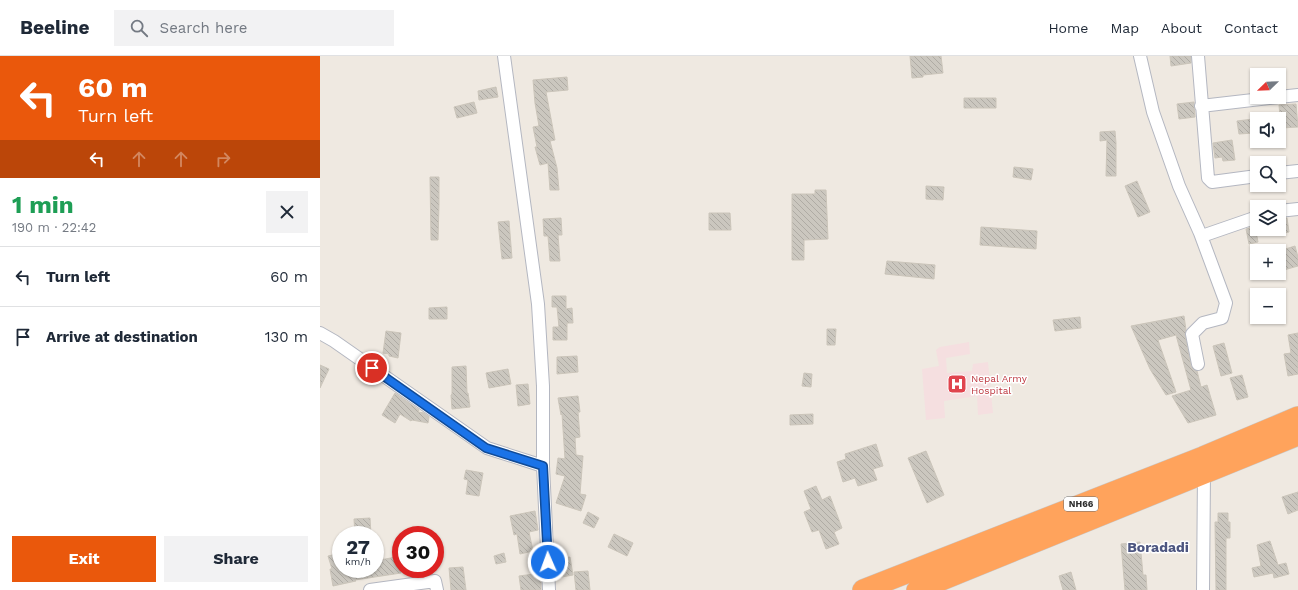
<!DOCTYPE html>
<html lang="en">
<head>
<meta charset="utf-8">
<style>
  :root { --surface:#fff; --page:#f2f2f3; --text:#1f2937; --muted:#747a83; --line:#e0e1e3; --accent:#ea580c }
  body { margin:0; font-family:"Work Sans",sans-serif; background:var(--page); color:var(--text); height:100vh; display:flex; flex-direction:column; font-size:15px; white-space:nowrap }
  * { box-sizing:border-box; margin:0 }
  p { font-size:13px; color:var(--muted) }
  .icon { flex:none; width:22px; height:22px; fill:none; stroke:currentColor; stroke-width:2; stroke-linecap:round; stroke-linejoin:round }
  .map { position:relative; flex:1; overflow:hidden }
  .sheet { display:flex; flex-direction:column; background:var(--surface); width:320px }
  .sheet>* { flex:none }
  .banner { background:#ea580c; color:#fff; overflow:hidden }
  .needle { width:26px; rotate:247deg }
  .fabs { position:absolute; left:930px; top:12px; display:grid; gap:8px }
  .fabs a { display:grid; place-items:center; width:36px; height:36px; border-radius:0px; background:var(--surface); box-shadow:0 1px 3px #0004; font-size:20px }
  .speed { position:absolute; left:12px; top:470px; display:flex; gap:8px; font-size:20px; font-weight:700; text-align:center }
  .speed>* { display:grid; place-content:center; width:52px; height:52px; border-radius:50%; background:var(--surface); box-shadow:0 1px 3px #0004; line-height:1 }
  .speed small { font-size:10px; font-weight:400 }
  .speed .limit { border:6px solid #d22; background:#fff; color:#111 }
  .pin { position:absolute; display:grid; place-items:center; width:34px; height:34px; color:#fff; margin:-17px; border:2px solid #fff; border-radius:50%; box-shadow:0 1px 4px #0007 }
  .me { position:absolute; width:44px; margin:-22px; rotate:358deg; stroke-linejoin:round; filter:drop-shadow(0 0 3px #0008) }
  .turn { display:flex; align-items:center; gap:14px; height:84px; padding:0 12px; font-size:18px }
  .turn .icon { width:52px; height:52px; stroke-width:2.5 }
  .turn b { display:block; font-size:28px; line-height:34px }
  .lanes { display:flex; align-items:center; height:38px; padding:0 12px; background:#0003; justify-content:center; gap:20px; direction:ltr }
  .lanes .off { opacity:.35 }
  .round { display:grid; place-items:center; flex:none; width:42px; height:42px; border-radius:0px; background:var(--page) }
  .headline { display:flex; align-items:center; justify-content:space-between; height:68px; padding:0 12px }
  h1 { font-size:24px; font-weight:700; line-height:30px; color:#1e9e55 }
  .button { display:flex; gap:8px; margin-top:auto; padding:8px 12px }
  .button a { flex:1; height:46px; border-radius:0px; background:var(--accent); color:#fff; font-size:16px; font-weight:700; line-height:46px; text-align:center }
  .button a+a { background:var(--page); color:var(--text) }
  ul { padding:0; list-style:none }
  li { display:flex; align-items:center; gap:12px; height:60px; padding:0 12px; border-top:1px solid var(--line) }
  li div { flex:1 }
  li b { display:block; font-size:15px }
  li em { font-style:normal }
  header { display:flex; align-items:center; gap:24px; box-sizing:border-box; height:56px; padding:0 20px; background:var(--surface); border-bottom:1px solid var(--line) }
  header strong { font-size:19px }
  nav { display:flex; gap:22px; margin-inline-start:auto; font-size:14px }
  .search { width:280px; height:36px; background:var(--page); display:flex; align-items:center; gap:10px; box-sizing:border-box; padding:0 14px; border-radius:0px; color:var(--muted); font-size:15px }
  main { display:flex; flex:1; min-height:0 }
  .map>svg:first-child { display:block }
  .medical { fill:#f5dfe0 }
  .building { fill:url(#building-back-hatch); stroke:#cbc5ba }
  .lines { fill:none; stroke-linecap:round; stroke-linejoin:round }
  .street-casing { stroke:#b4b7c1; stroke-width:14 }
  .highway-casing { stroke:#c9c9c9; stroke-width:22 }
  .street { stroke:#fff; stroke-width:12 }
  .highway { stroke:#ffa35c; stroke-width:21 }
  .route-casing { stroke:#114b97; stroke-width:10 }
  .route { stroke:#1a73e8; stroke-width:7 }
  .labels { text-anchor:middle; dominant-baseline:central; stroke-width:3; stroke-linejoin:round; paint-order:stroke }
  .shield { fill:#fff; stroke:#6d6d6d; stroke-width:1 }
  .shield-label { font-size:9px; font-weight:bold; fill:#2e2e2e }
  .health-label { font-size:10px; fill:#be3a42; stroke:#fff; text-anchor:start }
  .district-label { font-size:14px; font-weight:bold; fill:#4d5680; stroke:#fff }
</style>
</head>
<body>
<header>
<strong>Beeline</strong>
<div class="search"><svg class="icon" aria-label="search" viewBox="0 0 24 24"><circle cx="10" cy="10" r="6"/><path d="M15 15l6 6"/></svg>Search here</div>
<nav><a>Home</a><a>Map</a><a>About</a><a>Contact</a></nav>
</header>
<main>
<section class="sheet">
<div class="banner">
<div class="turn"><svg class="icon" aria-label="left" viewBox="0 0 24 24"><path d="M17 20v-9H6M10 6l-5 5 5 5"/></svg><div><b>60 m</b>Turn left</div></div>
<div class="lanes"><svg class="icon" aria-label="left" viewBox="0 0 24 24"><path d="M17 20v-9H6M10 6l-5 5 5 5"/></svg><svg class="icon off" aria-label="ahead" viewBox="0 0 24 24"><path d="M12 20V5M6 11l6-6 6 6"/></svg><svg class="icon off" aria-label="ahead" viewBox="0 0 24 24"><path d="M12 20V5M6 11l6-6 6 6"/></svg><svg class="icon off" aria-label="right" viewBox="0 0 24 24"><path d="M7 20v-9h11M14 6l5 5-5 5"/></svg></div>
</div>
<div class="headline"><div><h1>1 min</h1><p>190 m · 22:42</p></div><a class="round"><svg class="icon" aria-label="close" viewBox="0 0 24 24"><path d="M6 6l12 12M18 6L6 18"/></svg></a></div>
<ul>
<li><svg class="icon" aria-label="left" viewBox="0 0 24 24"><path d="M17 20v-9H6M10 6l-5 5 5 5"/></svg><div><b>Turn left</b></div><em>60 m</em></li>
<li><svg class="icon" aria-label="arrive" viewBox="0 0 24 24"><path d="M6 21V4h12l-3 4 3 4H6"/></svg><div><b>Arrive at destination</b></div><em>130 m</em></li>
</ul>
<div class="button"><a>Exit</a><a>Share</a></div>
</section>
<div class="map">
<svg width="978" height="534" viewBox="0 0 978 534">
  <defs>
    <pattern id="building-back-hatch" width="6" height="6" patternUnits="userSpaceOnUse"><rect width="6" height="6" fill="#cbc7bf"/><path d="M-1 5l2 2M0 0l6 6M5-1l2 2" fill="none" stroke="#afaba4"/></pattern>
  </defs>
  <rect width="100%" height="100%" fill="#efe9e1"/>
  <path class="medical" d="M649,286L650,298L626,302L627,317L652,315L653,308L668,306L673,357L658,359L657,340L624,345L625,362L606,364L602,313L619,310L616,294L620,291Z"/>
  <path class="building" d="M590,0H621L623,17L603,19V21L592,22Z
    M850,0H871V7L851,10Z
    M247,21L248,34L226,36L235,84L230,85L237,112L239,134H230L228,107L220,109L215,91H217L213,71L219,70L215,47L213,24Z
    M176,31L178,41L159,44L158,35Z
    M644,42H676V52H644Z
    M154,46L157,57L137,62L134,51Z
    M874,46V50L875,61L859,63L857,48Z
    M976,48L978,71L961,72L959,49Z
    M933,63L934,77L919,78L917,65Z
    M795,75L796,87V120H786L787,84L780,85V76Z
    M912,84L915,104L903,105L902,101L895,102L893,87Z
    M694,111L713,113L711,124L693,121Z
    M110,121H119V148L118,184H111Z
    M817,125L830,156L818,161L805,130Z
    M606,130L624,131L623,144L606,143Z
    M495,134H506L508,183L484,184V204H472V138H495Z
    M389,157H410L411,174H389Z
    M241,162L242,179H238L240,205H230L228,180H224L223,163Z
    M959,162H967L969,176L959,178Z
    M189,165L192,202L182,203L178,166Z
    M935,170L938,186L929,188L926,173Z
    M661,171L717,175L716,193L660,189Z
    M975,190L978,201V210L964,214L959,195Z
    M567,205L615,209L614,223L565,218Z
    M232,240H246V253L252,252L253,267H247V284H233V271H239L237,251H232Z
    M127,251V263H109V252Z
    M864,260L866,274L865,279L871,310L873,313L877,315L881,331L887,329L896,359L868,367L852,340L871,334L856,279L838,284L856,336L846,339L830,313L811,270Z
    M760,261L761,272L735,275L733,264Z
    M507,273H516L515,289H507Z
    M66,275L81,277L78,302L69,300V298L63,297Z
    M978,277V318L968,320L964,298L971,297L968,279Z
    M904,287L912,317L901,320L893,290Z
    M257,300L258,316L237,318V301Z
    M0,309L9,313L0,332Z
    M146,310L147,337H148L150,351L132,353L131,339L132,338V311Z
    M188,313L191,328L169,332L166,317Z
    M484,317L492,318L491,331L482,330Z
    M922,319L928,341L917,344L910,322Z
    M208,328L210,348L198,350L196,329Z
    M75,337L99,354L98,356L104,357L109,361L108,367L92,364L91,365L80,358L75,367L62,359Z
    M258,340L260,356H258L260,381L255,382L256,399L263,400L260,438L266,439L261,455L236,447L245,420L236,418L238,402L245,403L242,358L241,359L238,342Z
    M493,358V368L470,369V359Z
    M556,388L563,410L553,413L557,424L538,430L535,422L523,426L517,406L526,403L525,398Z
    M606,395L624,439L607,447L588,402Z
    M146,414L163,417L159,440L146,438L148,424L144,423Z
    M496,430L502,444L510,440L522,472L514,476L519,488L506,493L499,474L492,476L484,456L491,453L484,435Z
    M978,436V454L968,458L962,441Z
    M215,455L218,474L209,476L213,495L200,498L197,478L194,479L190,460Z
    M268,456L279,462L274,472L263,467Z
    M898,457H908V466H910V482H906V534H896L895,466H898Z
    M50,462L51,479H35L34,463Z
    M294,478L313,487L307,500L288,491Z
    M950,485L958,509L966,507L969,518L954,522L953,517L934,521L932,512L941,510L937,489Z
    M820,486L823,519H826L827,534H805L801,488Z
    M21,497V513H55V505L81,500V517L35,524L36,525L13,530L10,513H12L8,500Z
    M184,497L186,506L176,508L174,500Z
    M250,501L253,519L236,522V515L238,514L236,503Z
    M143,511L146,534H131L129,512Z
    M268,515L270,534H256L254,516Z
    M751,516L756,534H743L739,520Z
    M221,517V534H201L199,520Z"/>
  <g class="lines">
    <defs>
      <path id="street" d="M184,0L218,248L223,330V410L229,534
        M820,0L833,56L859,130L880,177L906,247L902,262L883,267L872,278L878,308
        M878,0L888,122L892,126L937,120
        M959,41L978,39
        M881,50L959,41
        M959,117L978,115
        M959,155L978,153
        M882,180L937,161
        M0,277L14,285L167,392L223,410
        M50,534L115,525L117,534
        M883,534L884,417"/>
      <path id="highway" d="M543,534L883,401L978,361
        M597,534L978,379"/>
    </defs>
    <use href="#street" class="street-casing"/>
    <use href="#highway" class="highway-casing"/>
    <use href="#street" class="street"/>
    <use href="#highway" class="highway"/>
  </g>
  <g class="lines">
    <defs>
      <path id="route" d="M52,312L166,392L223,410L228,506"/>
    </defs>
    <use href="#route" class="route-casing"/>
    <use href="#route" class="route"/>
  </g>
  <defs>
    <symbol id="hospital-square" viewBox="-11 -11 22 22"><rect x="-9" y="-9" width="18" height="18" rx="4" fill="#e0444e" stroke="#fff"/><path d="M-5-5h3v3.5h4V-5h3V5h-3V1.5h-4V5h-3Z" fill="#fff"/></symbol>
  </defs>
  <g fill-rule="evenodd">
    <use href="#hospital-square" x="626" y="317" width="22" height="22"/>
  </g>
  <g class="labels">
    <rect class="shield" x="744" y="441" width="34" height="14" rx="3"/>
    <g class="shield-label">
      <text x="761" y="448">NH66</text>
    </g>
    <g class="health-label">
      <text x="651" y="322">Nepal Army<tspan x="651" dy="12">Hospital</tspan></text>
    </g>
    <g class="district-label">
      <text x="838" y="491">Boradadi</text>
    </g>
  </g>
</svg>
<div class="fabs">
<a><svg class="needle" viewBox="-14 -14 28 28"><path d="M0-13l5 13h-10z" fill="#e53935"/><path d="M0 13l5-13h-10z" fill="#747a83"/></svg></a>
<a><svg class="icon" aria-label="sound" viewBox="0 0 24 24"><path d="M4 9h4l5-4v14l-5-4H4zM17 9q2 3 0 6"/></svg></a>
<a><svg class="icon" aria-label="search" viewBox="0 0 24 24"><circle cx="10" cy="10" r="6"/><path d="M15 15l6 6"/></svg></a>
<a><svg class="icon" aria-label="layers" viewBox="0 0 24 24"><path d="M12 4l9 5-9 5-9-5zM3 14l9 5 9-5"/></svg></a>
<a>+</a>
<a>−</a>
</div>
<div class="speed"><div>27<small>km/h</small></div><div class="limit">30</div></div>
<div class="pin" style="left:52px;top:312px;background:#d93025"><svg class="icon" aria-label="arrive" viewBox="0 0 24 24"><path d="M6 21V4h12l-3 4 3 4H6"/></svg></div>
<svg class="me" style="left:228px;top:506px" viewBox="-20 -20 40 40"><circle r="17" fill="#1a73e8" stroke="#fff" stroke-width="3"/><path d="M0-11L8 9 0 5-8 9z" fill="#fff"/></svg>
</div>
</main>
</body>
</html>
